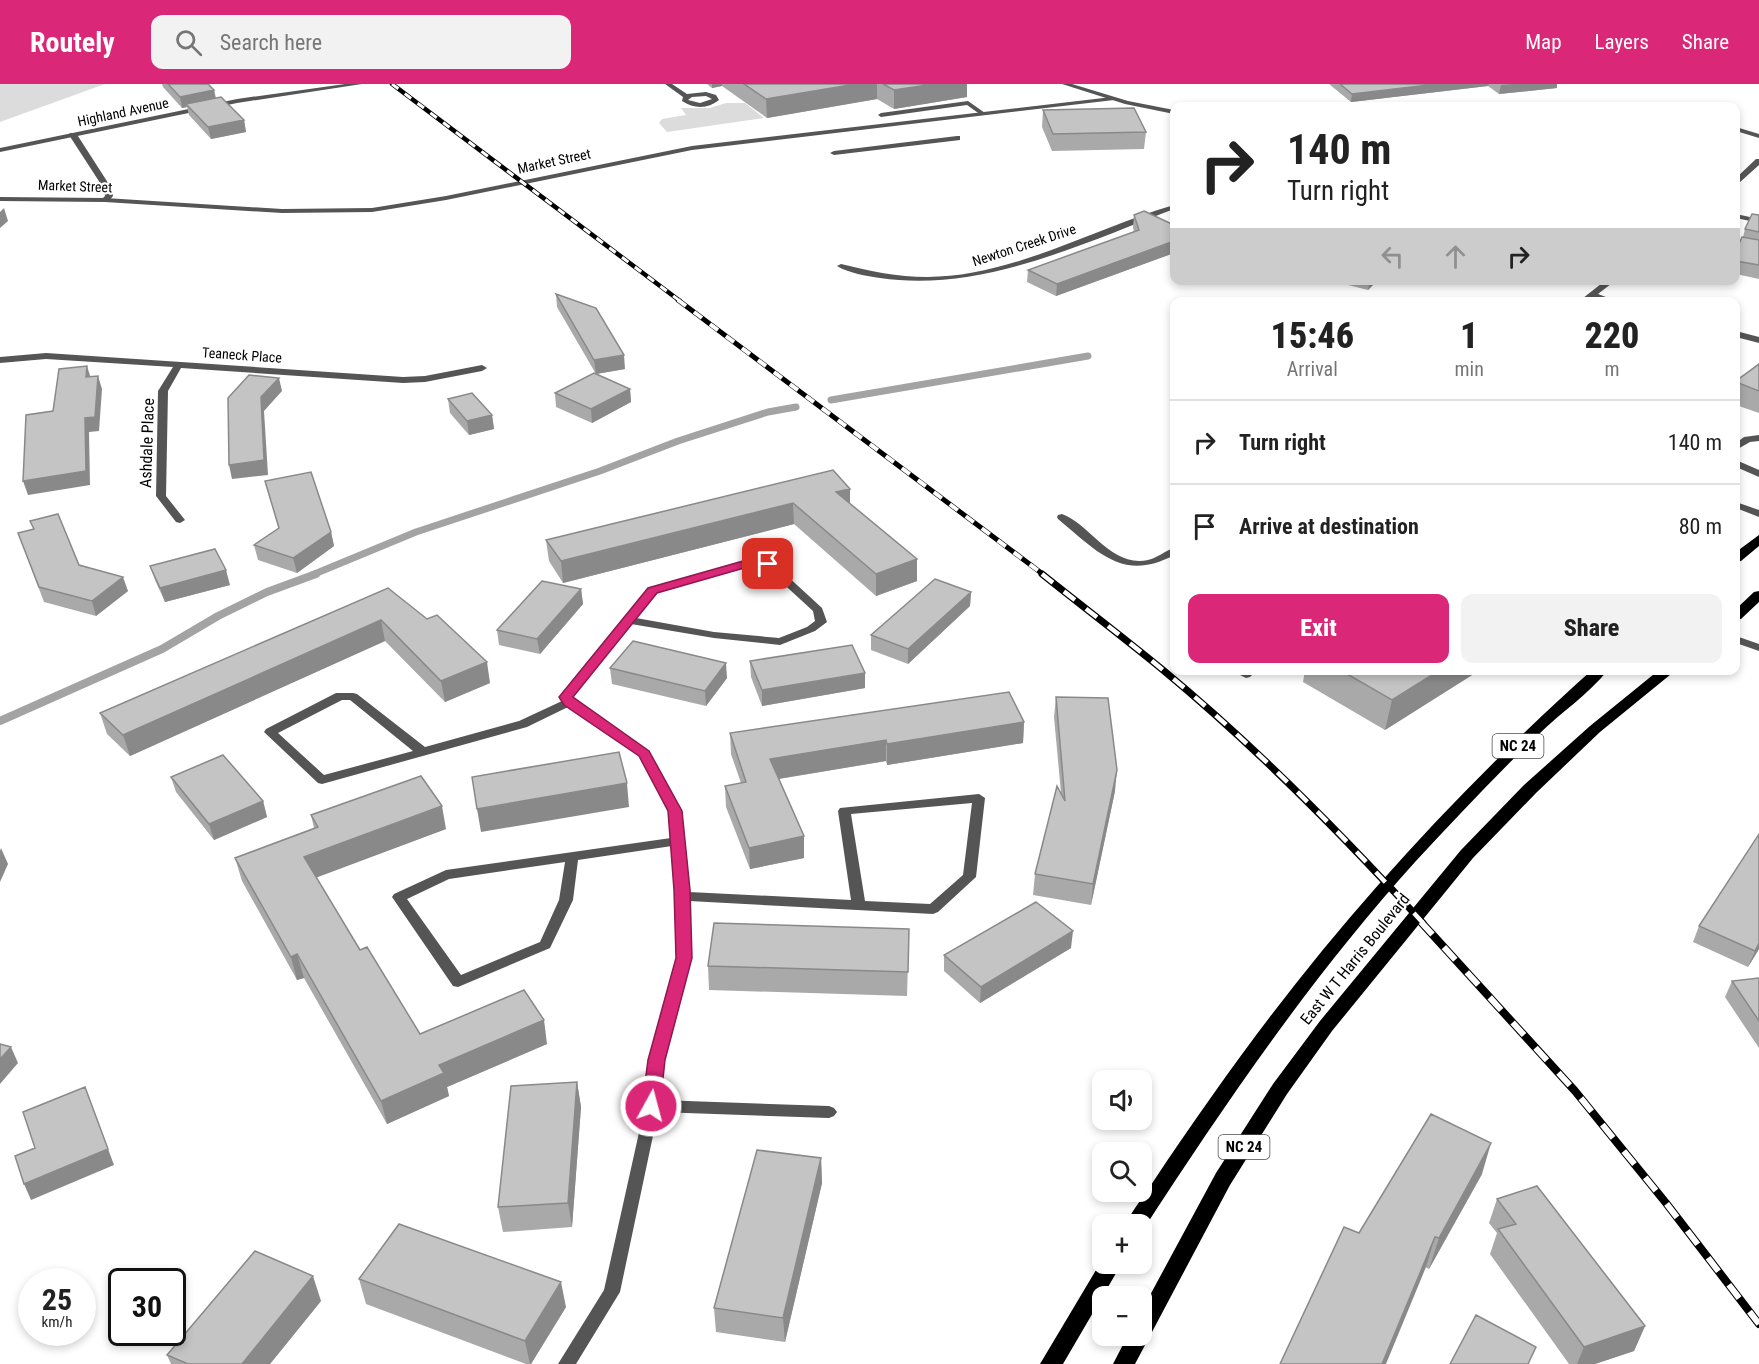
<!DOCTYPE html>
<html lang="en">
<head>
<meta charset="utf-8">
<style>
  :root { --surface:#fff; --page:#f2f2f2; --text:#222; --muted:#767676; --line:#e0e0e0; --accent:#db2777 }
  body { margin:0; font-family:"Roboto Condensed",sans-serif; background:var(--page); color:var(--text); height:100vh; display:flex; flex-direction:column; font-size:22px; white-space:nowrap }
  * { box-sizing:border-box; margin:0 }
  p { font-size:20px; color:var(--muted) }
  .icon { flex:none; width:33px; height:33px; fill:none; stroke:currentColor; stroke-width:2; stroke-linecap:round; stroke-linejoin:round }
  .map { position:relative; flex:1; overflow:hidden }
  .panel { position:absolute; left:1170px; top:213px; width:570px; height:378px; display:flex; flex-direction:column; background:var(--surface); border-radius:12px; box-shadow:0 3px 9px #0003 }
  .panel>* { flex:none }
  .hud { position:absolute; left:1170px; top:18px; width:570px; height:183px; border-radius:12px; box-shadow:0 3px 9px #0003; background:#fff; color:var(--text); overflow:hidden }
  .buttons { position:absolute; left:1092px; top:986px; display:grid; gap:12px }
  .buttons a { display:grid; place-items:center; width:60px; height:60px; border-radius:12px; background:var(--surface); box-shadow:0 3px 9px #0003; font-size:30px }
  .speed { position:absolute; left:18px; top:1184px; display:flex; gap:12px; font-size:30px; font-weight:700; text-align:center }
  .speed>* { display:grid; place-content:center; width:78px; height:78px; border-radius:50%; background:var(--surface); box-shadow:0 3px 9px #0003; line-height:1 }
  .speed small { font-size:15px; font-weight:400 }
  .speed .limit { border:3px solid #111; border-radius:9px; background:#fff; color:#111 }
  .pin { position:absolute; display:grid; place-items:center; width:51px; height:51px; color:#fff; margin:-26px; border-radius:12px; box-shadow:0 3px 9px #0006 }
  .me { position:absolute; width:66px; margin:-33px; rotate:7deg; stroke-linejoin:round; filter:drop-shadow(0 0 4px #0008) }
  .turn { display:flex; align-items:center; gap:21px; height:126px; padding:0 18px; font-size:27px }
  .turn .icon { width:78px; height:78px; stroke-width:2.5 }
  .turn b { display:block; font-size:42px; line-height:51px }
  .lanes { display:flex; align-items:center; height:57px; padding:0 18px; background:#0003; justify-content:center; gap:30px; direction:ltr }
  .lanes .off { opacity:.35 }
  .eta { display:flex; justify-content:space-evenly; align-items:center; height:102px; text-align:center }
  .eta b { font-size:36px; font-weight:800; line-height:42px }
  .action { display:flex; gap:12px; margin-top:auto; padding:12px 18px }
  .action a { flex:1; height:69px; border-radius:12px; background:var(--accent); color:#fff; font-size:24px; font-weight:800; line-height:69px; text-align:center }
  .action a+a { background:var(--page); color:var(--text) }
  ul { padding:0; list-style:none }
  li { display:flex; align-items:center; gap:18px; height:84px; padding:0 18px; border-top:2px solid var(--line) }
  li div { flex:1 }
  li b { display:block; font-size:22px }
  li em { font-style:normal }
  header { display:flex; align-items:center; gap:36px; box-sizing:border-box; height:84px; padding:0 30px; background:var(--accent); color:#fff }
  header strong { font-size:28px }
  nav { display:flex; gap:33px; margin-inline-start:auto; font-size:21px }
  .search { width:420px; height:54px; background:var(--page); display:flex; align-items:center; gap:15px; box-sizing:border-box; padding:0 21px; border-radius:12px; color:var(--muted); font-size:22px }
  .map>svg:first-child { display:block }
  .green { fill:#dcdcdc }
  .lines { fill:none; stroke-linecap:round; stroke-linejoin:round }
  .stream-far1 { stroke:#a3a3a3; stroke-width:7 }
  .stream { stroke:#a3a3a3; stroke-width:8 }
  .service { fill:#555; fill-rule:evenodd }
  .minor { fill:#555; fill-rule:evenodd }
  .tertiary { fill:#555; fill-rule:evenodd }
  .primary { fill:#000; fill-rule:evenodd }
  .rail-far3-casing { stroke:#000; stroke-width:4.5 }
  .rail-far2-casing { stroke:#000; stroke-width:5 }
  .rail-far1-casing { stroke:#000; stroke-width:7 }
  .rail-casing { stroke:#000; stroke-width:8 }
  .rail-far3 { stroke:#fff; stroke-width:3; stroke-dasharray:8; stroke-linecap:butt }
  .rail-far2 { stroke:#fff; stroke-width:4; stroke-dasharray:10; stroke-linecap:butt }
  .rail-far1 { stroke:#fff; stroke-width:4.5; stroke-dasharray:14; stroke-linecap:butt }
  .rail { stroke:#fff; stroke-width:6; stroke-dasharray:17; stroke-linecap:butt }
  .wall { fill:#a9a9a9 }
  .shaded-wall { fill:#898989 }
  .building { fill:#c4c4c4; stroke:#898989; stroke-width:1.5 }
  .route { fill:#db2777; stroke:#8e194d; stroke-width:1.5 }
  .labels { text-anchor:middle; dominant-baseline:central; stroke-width:4.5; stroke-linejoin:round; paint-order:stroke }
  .far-street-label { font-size:14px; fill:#000; stroke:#fff }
  .shield { fill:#fff; stroke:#4c4c4c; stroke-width:1.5 }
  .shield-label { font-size:15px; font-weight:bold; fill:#000 }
  .street-label { font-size:16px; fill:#000; stroke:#fff }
</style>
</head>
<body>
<header>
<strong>Routely</strong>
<div class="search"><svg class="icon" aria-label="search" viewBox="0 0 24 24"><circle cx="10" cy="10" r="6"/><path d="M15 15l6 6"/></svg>Search here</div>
<nav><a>Map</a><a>Layers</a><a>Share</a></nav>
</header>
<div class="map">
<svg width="1759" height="1280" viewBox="0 0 1759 1280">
  <rect width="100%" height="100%" fill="#fff"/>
  <path class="green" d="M0,0H105L0,38Z
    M726,19H745L764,34L667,48L659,39L662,35L686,31L681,24H710Z"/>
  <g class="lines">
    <path class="stream-far1" d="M831,316L1088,272
      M312,491L416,448L600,387L678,357L768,328L796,323"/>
    <path class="stream" d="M0,637L162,565L218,532L267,508L316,490"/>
    <path class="service" d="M665,0H672L687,10L706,8L716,11L719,16C708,25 694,25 682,17L683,13ZM706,12L712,15L700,19L688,16L692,13Z
      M968,17L985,29V31H981L967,21L881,33L878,31L881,29Z
      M70,49H76L112,105L113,112L108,118L101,116L105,112L104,105L69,51Z
      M957,52H960V56L834,71L830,69L834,67Z
      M1736,130L1759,135V139L1736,134Z
      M1759,351V357L1750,358L1736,366V359L1744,353Z
      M1736,376L1759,386V393L1736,383Z
      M1736,418L1759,426V433L1736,424Z
      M1062,430C1089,439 1111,484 1148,476C1157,474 1165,467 1174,464V471C1123,499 1097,467 1058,435L1057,433L1058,431Z
      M1244,586H1257L1250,593L1246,594L1240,591Z"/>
    <path class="minor" d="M1112,13L1115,15L1114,16L692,66L446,116L372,128L282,129L105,118L0,117V113L105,114L282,125L372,124L446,112L692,62Z
      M1756,75H1759V81L1739,99H1736V94Z
      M1174,121V125C1082,160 980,209 880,194C867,192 848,189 837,182L841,180C870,187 897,193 927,193C1012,193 1094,144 1174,121Z
      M1606,196H1616L1598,210L1619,218H1604L1593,214L1588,218H1578Z
      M1736,247L1759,253V259L1736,253Z
      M46,269L403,293L425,292L482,281L487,284L482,287L425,298L403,299L181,284L168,307L166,412L185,436L180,439L176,438L156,412L158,307L173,283L46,275L0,279V273Z
      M750,476L772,478L822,524L827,538L815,547L780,561L714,554L631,540L572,613L650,670L681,727L689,808L851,816L838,727L840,724L979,710L985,714L976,793L938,828L933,830L689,817L691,874L664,976L659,1016L829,1022L834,1024L837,1028L834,1032L829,1034L658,1028L620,1208L576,1280H558L604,1206L640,1044L650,976L677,874L675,806L672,762L578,776L573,816L550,864L458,903L453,902L392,813L394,810L446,786L671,754L669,727L639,672L568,623L527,643L322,700L318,699L264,648L266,645L336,609H353L357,610L425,663L519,637L562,617L560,613L562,610L649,504ZM750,482L765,483L813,527L815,537L807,543L779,554L714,548L636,534L657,508ZM342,616H350L413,667L324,691L278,649ZM972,719L963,791L930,820L865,817L851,730ZM565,778L559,816L540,858L461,891L407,815L449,795Z"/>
    <path class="tertiary" d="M345,0H362L237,19L0,68V64L237,15Z
      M1062,0H1072L1128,17L1174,26V30L1125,20Z
      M1736,43L1759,50V54L1736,47Z
      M1736,552L1759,560V567L1736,559Z"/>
    <path class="primary" d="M1759,451V462L1741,477L1736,478V468Z
      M1759,507V518L1741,535L1736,536V525L1754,508Z
      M1592,586H1608C1588,611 1560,629 1538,651C1495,692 1455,735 1415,778C1313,891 1226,1018 1143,1146L1142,1140H1126C1133,1125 1144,1112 1153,1098C1172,1069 1192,1040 1212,1012C1322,855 1449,714 1592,586Z
      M1659,586H1676L1600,648L1536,709L1473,774L1332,947L1287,1010L1230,1101L1135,1280H1113L1128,1251H1142V1226L1216,1089L1273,1000L1320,937L1461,766L1524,701L1590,642Z
      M1102,1176V1179H1122L1063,1280H1040Z"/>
    <defs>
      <path id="rail-far3" d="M392,0L680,217"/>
      <path id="rail-far2" d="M678,216L1044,491"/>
      <path id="rail-far1" d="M1042,490C1082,522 1123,553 1163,586C1256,663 1342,750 1423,839"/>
      <path id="rail" d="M1421,838L1575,1007L1666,1119L1759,1240"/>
    </defs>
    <use href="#rail-far3" class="rail-far3-casing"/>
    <use href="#rail-far2" class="rail-far2-casing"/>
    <use href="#rail-far1" class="rail-far1-casing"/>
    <use href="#rail" class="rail-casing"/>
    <use href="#rail-far3" class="rail-far3"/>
    <use href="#rail-far2" class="rail-far2"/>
    <use href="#rail-far1" class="rail-far1"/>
    <use href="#rail" class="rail"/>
  </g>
  <path class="wall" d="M162,0H208L214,6L216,14L244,36L246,48L211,55L189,31L187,23L182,24L163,3Z
    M707,0H967V13L894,25L877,15L767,34L722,2L712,4Z
    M1329,0H1557V4L1499,10L1488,2L1351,18Z
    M1043,26L1146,48L1144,65L1052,67L1042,43Z
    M1134,131L1174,141V169L1056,212L1027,198L1028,186L1134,148L1133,144Z
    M1759,131V195L1736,190V167L1743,153L1745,145Z
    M1328,196H1378L1368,206Z
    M556,210L625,285L596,290L557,223Z
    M1759,280V329L1736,321V297Z
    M630,305L631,318L592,339L556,323L555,309Z
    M448,315L492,331L494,345L469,351L450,329Z
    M833,386L850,420L917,475V497L876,512L794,440L563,499L549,477L546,456Z
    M265,397L331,448L334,462L297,489L258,476L254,461L279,445Z
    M18,449L79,481L128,507L96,532L44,518Z
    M150,482L230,501L165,518L155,496Z
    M388,504L490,599L445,618L385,557L130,672L107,650L100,629Z
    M581,505L583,520L540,570L499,561L497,546Z
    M971,508L970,522L908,580L871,566V551Z
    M750,577L865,604L762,622L751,593Z
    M610,584L727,594L706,622L612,600Z
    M1305,586H1480L1385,646L1303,598Z
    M1056,613L1115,707L1091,821L1033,811L1035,790L1061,709L1054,633Z
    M1024,638L1023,659L887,681L886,677L779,695L804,774L750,785L726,723L725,702L741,699L731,670L730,649Z
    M171,693L263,717L267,733L214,756L176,708Z
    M311,731L446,745L316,793L360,866L420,950L547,960L447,1003L449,1012L387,1040L304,894L297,896L242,797L235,774L314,744Z
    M1759,750V865L1748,883L1693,858L1699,842Z
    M909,845L907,912L709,906L708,882Z
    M1071,864L980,919L944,887V871Z
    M1759,894V964L1725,913L1732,897Z
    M577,998L581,1023L572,1143L503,1148L498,1123Z
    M821,1074L822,1099L785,1258L716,1248L714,1224Z
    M1482,1090L1429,1185L1359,1149Z
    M1497,1115L1645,1242L1634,1267L1595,1280H1569L1490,1170L1497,1149L1489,1139Z
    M359,1195L566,1223L531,1280H526L366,1220Z
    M321,1217L270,1280H171L167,1271Z"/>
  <path class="shaded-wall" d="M712,0H722V2L712,4Z
    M856,0H877V15L767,34L766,15Z
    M934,0H967V13L894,25V6Z
    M1437,0H1489L1488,2L1351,18L1352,10Z
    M1512,0H1557V4L1499,10L1501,1Z
    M214,6L216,17L186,20L187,23L182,24L180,13Z
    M244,36L246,48L211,55L208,43Z
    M4,124L8,137L0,144V128Z
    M1174,157V169L1056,212L1057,200Z
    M1370,196H1378L1368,206Z
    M624,271L625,285L596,290L594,276Z
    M87,282L91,295L86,293Z
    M98,292L102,305L99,347L89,348L90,401L28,411L23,397L85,334Z
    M279,294L282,307L264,327L268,391L232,395L229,381L261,313Z
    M630,305L631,318L592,339L591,325Z
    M492,331L494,345L469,351L467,337Z
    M850,405V426L836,408Z
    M793,419L794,440L563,499L561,477Z
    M331,448L334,462L297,489L293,474Z
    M917,475V497L876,512V490Z
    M226,486L230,501L165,518L160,504Z
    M123,493L128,507L96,532L92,517Z
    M581,505L583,520L540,570L537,555Z
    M971,508L970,522L908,580V565Z
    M381,536L385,557L130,672L123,651Z
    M487,578L490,599L445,618L441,597Z
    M726,579L727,594L706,622L705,607Z
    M1440,586H1480L1385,646L1392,616Z
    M865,589V604L762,622V606Z
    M1024,638L1023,659L887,681V660Z
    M886,656V677L771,696L770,675Z
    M1117,686L1115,707L1091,821L1093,800Z
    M627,699L629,723L481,748L477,725Z
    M263,717L267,733L214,756L209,740Z
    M442,722L446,745L310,796L304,773Z
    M804,752V774L750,785L749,764Z
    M1,764L8,780L0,798V767Z
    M1073,847L1071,864L980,919L981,903Z
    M1759,859V865L1748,883L1755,867Z
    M297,870L304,894L297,896L291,873Z
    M544,936L547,960L447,1003L449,1012L387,1040L381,1017L439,981Z
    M11,963L18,979L0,1000V975Z
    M577,998L581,1023L572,1143L568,1119Z
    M85,1003L114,1081L31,1116L24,1100Z
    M1491,1059L1482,1090L1429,1185L1439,1154Z
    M821,1074L822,1099L785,1258L783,1234Z
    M1435,1153L1426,1183L1386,1280H1382Z
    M313,1192L321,1217L270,1280H242Z
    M561,1198L566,1223L531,1280H530L525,1257Z
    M1645,1242L1634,1267L1595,1280H1577L1584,1263Z"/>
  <path class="building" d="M168,0H208L214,6L180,13Z
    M744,0H856L766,15Z
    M883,0H934L894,6Z
    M1340,0H1437L1352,10Z
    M221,13L244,36L208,43L186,20Z
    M1134,24L1146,48L1053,50L1043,26Z
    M1144,127L1174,141V157L1057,200L1028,186L1139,146L1134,131Z
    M1752,130L1759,131V148L1745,145Z
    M1742,153L1759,156V181L1736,177V167Z
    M556,210L596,224L624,271L594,276Z
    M1759,280V307L1736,298V297Z
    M87,282L86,293L98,292L95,333L85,334L86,387L23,397L26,331L53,327L59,285Z
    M594,289L630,305L591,325L555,309Z
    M249,291L279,294L261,313L264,376L229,381L228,314Z
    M472,309L492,331L467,337L448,315Z
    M833,386L850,405L836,408L917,475L876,490L793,419L561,477L546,456Z
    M311,388L331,448L293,474L254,461L279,444L265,397Z
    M58,430L79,481L123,493L92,517L39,503L18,449L34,445L30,437Z
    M215,465L226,486L160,504L150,482Z
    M935,495L971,508L908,565L871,551Z
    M542,497L581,505L537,555L497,546Z
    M388,504L427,535L437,531L487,578L441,597L381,536L123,651L100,629Z
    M633,557L726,579L705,607L610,584Z
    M852,561L865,589L762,606L750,577Z
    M1340,586H1440L1392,616Z
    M1009,608L1024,638L887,660L886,656L770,675L804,752L749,764L725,702L746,698L730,649Z
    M1056,613L1108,614L1117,686L1093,800L1035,790L1057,702L1065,717Z
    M619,668L627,699L477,725L472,693Z
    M223,671L263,717L209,740L171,693Z
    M421,692L442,722L304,773L360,866L367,863L420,950L524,906L544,936L439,981L444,989L381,1017L297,870L291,873L235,774L318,743L311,731Z
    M1759,750V859L1755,867L1699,842Z
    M1036,818L1073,847L981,903L944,871Z
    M714,839L909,845L908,888L708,882Z
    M1759,894V937L1732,897Z
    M0,960L11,963L0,975Z
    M577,998L568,1119L498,1123L511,1002Z
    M85,1003L108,1065L24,1100L15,1072L35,1064L23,1028Z
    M1431,1030L1491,1059L1439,1154L1435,1153L1382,1280H1280L1344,1143L1359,1149Z
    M757,1066L821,1074L783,1234L714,1224Z
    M1537,1102L1645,1242L1584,1263L1498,1145L1516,1140L1497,1115Z
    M399,1140L561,1198L525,1257L359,1195Z
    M255,1167L313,1192L242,1280H188L167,1271Z
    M1476,1231L1536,1263L1528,1280H1450Z"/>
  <path class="route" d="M750,475L768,476L774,480L768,483L751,482L657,509L573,613L649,667L682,727L690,806L692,874L665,976L660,1022L657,1027L651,1029L645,1027L642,1022L648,976L676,874L674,806L668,727L639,672L564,621L559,613L648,504Z"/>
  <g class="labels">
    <g class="far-street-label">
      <text transform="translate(123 28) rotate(-12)">Highland Avenue</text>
      <text transform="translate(554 77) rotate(-12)">Market Street</text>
      <text transform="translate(75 102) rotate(2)">Market Street</text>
      <text transform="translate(1024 161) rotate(-18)">Newton Creek Drive</text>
      <text transform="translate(242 271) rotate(4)">Teaneck Place</text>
    </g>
    <g class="shield">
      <rect x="1492.5" y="650" width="51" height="24" rx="4.5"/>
      <rect x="1218.5" y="1051" width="51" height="24" rx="4.5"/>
    </g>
    <g class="shield-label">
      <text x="1518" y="662">NC 24</text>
      <text x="1244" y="1063">NC 24</text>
    </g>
    <g class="street-label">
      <text transform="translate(147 359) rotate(-88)">Ashdale Place</text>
      <text transform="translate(1355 875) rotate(-51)">East W T Harris Boulevard</text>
    </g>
  </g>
</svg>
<div class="buttons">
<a><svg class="icon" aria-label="sound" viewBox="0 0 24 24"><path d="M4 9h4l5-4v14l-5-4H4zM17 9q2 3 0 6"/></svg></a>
<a><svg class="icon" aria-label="search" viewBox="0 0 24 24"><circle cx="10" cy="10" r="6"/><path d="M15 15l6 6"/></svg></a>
<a>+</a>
<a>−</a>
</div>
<div class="speed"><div>25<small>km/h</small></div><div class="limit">30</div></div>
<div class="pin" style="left:768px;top:480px;background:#d93025"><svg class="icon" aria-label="arrive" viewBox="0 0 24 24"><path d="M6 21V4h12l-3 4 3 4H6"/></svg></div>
<svg class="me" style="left:651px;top:1022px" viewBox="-20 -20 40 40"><circle r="17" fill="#db2777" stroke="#fff" stroke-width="3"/><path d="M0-11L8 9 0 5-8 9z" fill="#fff"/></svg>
<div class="hud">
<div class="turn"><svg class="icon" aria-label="right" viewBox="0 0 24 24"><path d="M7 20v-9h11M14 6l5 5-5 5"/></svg><div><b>140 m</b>Turn right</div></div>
<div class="lanes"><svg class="icon off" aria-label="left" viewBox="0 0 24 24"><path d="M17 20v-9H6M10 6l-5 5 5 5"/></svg><svg class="icon off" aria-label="ahead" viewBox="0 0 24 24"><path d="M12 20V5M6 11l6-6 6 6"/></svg><svg class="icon" aria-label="right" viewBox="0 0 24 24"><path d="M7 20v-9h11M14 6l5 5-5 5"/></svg></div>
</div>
<section class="panel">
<div class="eta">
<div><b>15:46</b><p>Arrival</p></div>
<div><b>1</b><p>min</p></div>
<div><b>220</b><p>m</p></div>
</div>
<ul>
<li><svg class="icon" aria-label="right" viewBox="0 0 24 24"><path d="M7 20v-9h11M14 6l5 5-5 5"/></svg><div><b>Turn right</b></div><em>140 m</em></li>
<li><svg class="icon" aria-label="arrive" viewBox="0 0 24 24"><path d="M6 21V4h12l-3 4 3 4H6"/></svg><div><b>Arrive at destination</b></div><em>80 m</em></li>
</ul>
<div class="action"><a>Exit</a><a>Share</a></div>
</section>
</div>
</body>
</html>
